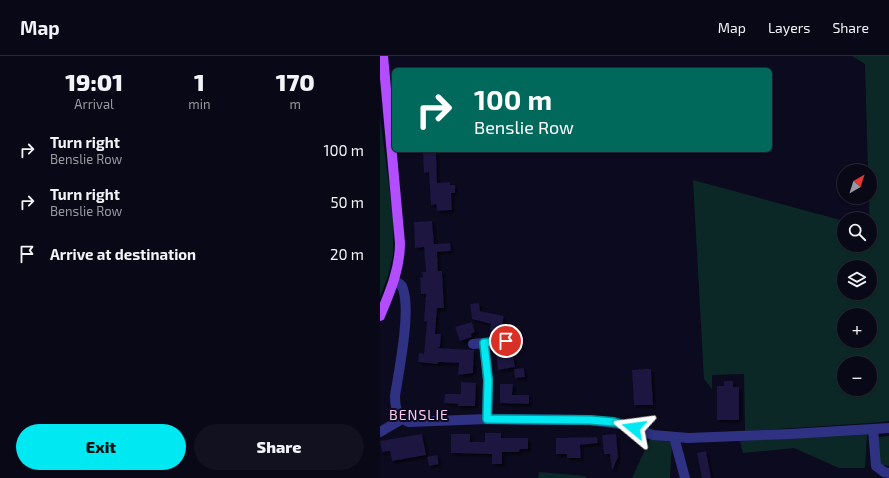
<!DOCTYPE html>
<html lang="en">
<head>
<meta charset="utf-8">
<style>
  :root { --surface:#090816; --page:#12111f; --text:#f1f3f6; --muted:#999aa1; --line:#292935; --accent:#00e8f2 }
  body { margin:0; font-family:"Exo 2",sans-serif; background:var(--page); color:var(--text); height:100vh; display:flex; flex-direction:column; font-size:15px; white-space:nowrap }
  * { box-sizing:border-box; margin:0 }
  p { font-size:13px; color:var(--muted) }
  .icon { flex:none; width:22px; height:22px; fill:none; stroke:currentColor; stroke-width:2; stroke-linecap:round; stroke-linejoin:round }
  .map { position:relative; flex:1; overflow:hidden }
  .details { display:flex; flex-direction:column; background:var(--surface); width:380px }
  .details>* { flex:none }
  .hud { position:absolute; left:12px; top:12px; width:380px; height:84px; border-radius:6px; box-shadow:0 1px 3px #0004,0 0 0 1px var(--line); background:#00695c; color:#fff; overflow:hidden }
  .needle { width:26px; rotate:39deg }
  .controls { position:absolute; left:457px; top:108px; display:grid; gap:8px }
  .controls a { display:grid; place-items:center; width:40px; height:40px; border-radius:50%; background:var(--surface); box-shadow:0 1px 3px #0004,0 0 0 1px var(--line); font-size:20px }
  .pin { position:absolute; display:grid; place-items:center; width:34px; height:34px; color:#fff; margin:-17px; border:2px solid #fff; border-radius:50%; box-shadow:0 1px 4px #0007 }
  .me { position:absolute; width:44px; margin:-22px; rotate:286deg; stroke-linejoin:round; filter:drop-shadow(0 0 3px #0008) }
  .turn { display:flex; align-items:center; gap:14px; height:84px; padding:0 16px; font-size:18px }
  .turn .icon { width:52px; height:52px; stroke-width:2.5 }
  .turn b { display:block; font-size:28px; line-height:34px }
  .eta { display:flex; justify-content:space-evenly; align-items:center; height:68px; text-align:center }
  .eta b { font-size:24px; font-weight:800; line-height:28px }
  .action { display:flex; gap:8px; margin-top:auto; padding:8px 16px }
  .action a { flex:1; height:46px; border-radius:24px; background:var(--accent); color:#111; font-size:16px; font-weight:800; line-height:46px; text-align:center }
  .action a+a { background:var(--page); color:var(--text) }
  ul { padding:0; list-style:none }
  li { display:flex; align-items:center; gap:12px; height:52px; padding:0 16px }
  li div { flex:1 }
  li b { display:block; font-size:15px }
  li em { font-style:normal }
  header { display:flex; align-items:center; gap:24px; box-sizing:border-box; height:56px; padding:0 20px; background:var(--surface); border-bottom:1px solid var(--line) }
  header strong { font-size:19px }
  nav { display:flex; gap:22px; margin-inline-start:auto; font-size:14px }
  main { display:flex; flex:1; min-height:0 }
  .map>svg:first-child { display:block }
  .green { fill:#0c2826; fill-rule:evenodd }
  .building { fill:#1a1441; filter:url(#shadow) }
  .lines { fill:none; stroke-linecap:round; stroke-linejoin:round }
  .minor { stroke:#2f3182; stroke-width:10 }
  .major { stroke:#b24eff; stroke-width:10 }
  .route-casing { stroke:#00979d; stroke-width:10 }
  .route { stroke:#00e8f2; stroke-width:7 }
  .labels { text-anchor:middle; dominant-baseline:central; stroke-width:4; stroke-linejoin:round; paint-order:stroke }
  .quarter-label { font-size:14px; letter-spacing:1px; fill:#ffc9ef; stroke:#0c0a1e }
</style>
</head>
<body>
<header>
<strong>Map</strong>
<nav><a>Map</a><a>Layers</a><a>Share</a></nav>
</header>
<main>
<section class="details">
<div class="eta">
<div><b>19:01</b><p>Arrival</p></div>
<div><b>1</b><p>min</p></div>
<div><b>170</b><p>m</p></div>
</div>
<ul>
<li><svg class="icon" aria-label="right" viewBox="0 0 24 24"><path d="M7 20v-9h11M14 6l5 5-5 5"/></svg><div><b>Turn right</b><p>Benslie Row</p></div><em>100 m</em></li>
<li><svg class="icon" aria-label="right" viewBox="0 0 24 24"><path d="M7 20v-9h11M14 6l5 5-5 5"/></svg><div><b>Turn right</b><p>Benslie Row</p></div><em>50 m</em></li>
<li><svg class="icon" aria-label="arrive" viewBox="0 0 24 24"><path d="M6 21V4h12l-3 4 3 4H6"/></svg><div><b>Arrive at destination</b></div><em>20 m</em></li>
</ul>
<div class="action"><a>Exit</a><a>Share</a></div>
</section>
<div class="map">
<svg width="509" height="422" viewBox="0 0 509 422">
  <defs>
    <filter id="shadow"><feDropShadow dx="2.5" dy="2.5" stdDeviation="1" flood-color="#0009"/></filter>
  </defs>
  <rect width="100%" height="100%" fill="#0c0a1e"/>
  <path class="green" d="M472,0H509V365L490,367L365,375L364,318L332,319V333L324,323L313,124L464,165V189H490L489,141H490V115H488L485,8ZM464,211H490V237H464ZM464,259H490V285H464ZM464,307H490V333H464Z
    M0,61L13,160V199L8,220L0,241Z
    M487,377L485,412H459L414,392L363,397L360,385Z
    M509,380V410L500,409L498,381Z
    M270,383L292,386L290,422H252Z
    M159,416L205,420L207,422H158Z"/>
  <path class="building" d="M56,96L57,127L70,126V129H75V137H71L72,154L57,155L56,148L51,149L49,116L44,117L43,97Z
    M52,165L54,188L70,187L71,195L57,196L58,215H62L64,252H57L55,278H61L60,291L57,292L94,294L93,317L78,319L79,307L58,306V308L38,306L39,297L44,298L47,266L44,265L46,238H41L40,222L43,221L42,216H46L44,191L35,192L34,166Z
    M99,247L100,255L124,260L120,277L110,274L111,268L92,263L90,248Z
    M92,266L95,276L91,278L92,281L80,285L75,271Z
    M125,294L127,302L133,301L135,311L118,314L116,296Z
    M144,312L145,321L135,322L134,313Z
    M264,313H271L273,349H254L252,314Z
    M344,325H353V331H359V364H337V330H344Z
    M81,326L96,327L95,350H78V348L64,347L65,338H81Z
    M120,328H133L132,339H149V348L120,347Z
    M105,377H121V382H148V393H140L139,396H122V408H112V398L71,397V378H90V386H105Z
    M42,378L46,399L12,405L10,395L2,396L0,385Z
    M236,378L238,401L232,415L230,398H224L222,379Z
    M217,381L218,387L200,389L201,402H187V398H176V382Z
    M326,395L331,422H322L317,397Z
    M57,399L59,408L49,410L47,401Z"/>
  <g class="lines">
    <path class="minor" d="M14,225C18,227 22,228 23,233C31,256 19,314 15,340C15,351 17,362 29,366L107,363L210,364L241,368L273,379L308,382L410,378L509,372
      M104,287L108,324L107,363
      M93,288L137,284
      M493,373L496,410L504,416L509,417
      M0,376L22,363
      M294,381L305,422"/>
    <path class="major" d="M0,260C10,236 20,213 20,187L3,0"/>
  </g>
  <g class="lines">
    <defs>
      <path id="route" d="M126,285L104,287L108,324L107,363L210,364L234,366L254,372"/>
    </defs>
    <use href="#route" class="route-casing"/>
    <use href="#route" class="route"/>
  </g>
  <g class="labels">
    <g class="quarter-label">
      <text x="39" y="358">BENSLIE</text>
    </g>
  </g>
</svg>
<div class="controls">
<a><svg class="needle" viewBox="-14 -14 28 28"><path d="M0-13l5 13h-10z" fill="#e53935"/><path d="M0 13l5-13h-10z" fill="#999aa1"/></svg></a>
<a><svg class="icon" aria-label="search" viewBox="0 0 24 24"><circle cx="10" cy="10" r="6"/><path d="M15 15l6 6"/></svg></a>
<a><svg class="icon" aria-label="layers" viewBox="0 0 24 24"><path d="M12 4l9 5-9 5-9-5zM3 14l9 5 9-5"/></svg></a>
<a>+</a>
<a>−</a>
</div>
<div class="pin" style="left:126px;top:285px;background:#d93025"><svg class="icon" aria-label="arrive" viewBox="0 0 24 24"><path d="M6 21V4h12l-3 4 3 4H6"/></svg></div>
<svg class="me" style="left:254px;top:372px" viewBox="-20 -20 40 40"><path d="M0-17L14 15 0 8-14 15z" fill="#00e8f2" stroke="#fff" stroke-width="4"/></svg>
<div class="hud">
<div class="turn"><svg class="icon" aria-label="right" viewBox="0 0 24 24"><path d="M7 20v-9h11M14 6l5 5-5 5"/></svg><div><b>100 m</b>Benslie Row</div></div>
</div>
</div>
</main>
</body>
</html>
